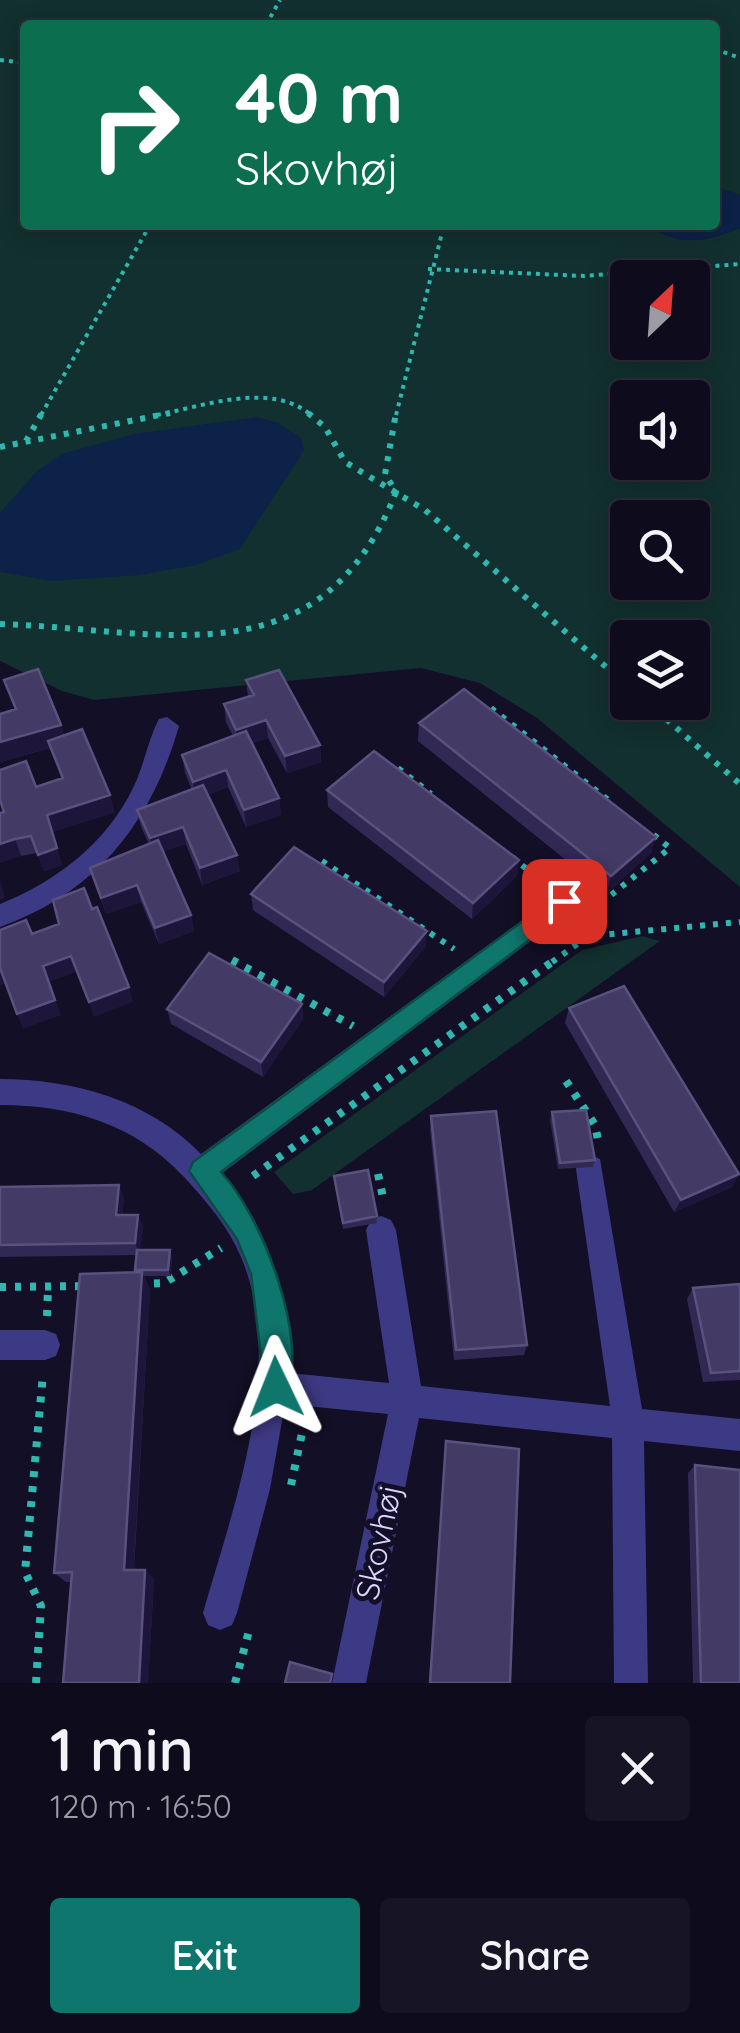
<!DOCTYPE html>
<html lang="en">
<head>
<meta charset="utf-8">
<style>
  :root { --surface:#0e0b1c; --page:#171425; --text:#f1f3f6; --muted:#9b9ba3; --line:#2e2b3b; --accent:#0f766e }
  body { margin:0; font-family:Quicksand,sans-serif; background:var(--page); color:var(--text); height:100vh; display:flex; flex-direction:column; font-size:38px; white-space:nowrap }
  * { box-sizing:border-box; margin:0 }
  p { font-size:32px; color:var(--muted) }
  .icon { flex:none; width:55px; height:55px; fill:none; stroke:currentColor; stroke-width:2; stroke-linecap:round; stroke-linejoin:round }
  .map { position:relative; height:1683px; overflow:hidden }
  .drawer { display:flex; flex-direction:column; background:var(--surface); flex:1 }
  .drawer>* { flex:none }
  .hud { position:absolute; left:20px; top:20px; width:700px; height:210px; border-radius:10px; box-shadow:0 5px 25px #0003,0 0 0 2px var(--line); background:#0b6e4f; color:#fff; overflow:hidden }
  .needle { width:65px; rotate:25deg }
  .buttons { position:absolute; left:610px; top:260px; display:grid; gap:20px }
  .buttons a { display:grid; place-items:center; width:100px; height:100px; border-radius:10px; background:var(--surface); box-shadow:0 5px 25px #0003,0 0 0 2px var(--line); font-size:50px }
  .pin { position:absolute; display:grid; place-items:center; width:85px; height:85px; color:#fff; margin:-42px; border-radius:20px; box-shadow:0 5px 15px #0006 }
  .me { position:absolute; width:110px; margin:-55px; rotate:358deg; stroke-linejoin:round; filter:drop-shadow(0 0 8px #0008) }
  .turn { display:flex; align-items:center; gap:35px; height:210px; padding:0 50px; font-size:45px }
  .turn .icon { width:130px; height:130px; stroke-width:2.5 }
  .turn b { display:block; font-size:70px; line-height:85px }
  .round { display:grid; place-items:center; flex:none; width:105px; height:105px; border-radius:10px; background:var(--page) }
  .overview { display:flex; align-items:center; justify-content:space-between; height:170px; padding:0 50px }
  h1 { font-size:60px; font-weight:600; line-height:75px }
  .button { display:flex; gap:20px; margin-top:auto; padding:20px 50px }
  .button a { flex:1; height:115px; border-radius:10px; background:var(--accent); color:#fff; font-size:40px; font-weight:600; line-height:115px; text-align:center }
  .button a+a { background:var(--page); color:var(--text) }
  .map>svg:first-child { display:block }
  .green { fill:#12302f; fill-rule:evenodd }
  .water { fill:#0c2248 }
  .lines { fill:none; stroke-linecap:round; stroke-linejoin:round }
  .path-far2 { stroke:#2fb8b0; stroke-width:4; stroke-dasharray:4 5; stroke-linecap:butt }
  .path-far1 { stroke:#2fb8b0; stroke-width:6; stroke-dasharray:5 8; stroke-linecap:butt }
  .path { stroke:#2fb8b0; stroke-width:8; stroke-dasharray:6 9; stroke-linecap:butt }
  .street { fill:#3d3a85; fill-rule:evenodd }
  .wall { fill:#312854 }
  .shaded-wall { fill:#1d163a }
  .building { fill:#433a66; stroke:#5a527e; stroke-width:2.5 }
  .route { fill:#0f766e; stroke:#0a4d48; stroke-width:2.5 }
  .labels { text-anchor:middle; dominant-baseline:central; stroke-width:10; stroke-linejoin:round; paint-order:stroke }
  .near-street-label { font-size:32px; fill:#d9d4ff; stroke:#130f26 }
</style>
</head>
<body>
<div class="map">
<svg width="740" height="1683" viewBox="0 0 740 1683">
  <rect width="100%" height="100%" fill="#130f26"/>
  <path class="green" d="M0,0H740V195L715,187V25H25V225H646C680,246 704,243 740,228V887L537,718L480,683L421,668L94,700L62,691L0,661ZM628,278H692V342H628ZM628,398H692V462H628ZM628,518H692V582H628ZM628,638H692V702H628Z
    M642,936L660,941L312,1190L293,1194L274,1172L582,950Z"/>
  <path class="water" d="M715,187L740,195V228C704,243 680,246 646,225H715Z
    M258,417L278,423L301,438L304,450L240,549L196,565L140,575L51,581L0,572V513L37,471L62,454L134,434Z"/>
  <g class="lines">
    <path class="path-far2" d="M266,25L280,0
      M715,49L740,58
      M0,60L25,63
      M428,269L584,276L740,264
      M41,415L150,225
      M157,415C204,406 271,381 311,415
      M396,415L444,225"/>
    <path class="path-far1" d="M308,413L325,427L345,462L425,510L628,686
      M26,441L42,413
      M0,447L170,413
      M0,624C162,629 320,684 396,492L385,474L396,413
      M647,702L740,784
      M491,708L612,803
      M398,768L431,794
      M512,857L545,884
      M322,861L454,949
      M591,911L670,848L650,832
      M586,917L601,935
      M552,962L580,942L601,935L740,922"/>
    <path class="path" d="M232,960L353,1026
      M566,1081L595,1125L598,1140
      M378,1174L384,1202
      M253,1176L556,959
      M139,1284L164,1283L221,1248
      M0,1287L86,1286
      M47,1316L48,1287
      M291,1485L305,1419
      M36,1683L41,1606L25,1572L43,1374
      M235,1683L249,1631"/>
    <path class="street" d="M167,717L179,726C151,823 97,892 0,927V904C57,881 107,843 134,786C144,765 148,740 159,719Z
      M564,890L573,893L577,901L573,909L221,1174C270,1226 291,1302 289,1373L389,1383L366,1230L371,1220L381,1216L391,1220L396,1230L421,1386L610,1406L576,1169L580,1159L590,1155L600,1159L642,1409L740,1419V1451L644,1441L648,1683H614L612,1438L419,1418L366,1683H332L388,1414L285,1404L270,1489L237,1613L232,1625L220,1630L208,1625L203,1613C233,1508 287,1364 241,1257C228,1226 207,1202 184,1177C135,1124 71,1105 0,1105V1079C73,1079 149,1100 201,1154Z
      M0,1330H45L56,1334L60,1345L56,1356L45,1360H0Z"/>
  </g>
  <path class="wall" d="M4,680L61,725L64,735L115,812L52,832L62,865L44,871L37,853L21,856L4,812L36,787L61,778L50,748L0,762V714L15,709Z
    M246,680L320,745L321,762L287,773L268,738L252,743L279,798L281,815L246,827L228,787L207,795L240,871L202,885L186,844L163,851L191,915L194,931L159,944L141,902L106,914L90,868L149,844L141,827L137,810L192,790L185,773L182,755L233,736L226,722L224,704L248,697Z
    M419,723L656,837L651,853L607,893L418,741Z
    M327,790L519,860L517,876L472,919L328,807Z
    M251,894L426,946L384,997L253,910Z
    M302,1004L303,1019L263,1077L171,1024L167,1009Z
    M569,1008L739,1174L732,1187L674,1212L565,1023Z
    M552,1112L595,1160L593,1167L558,1169L550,1120Z
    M431,1116L527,1345L524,1355L454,1360L430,1130Z
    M334,1176L377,1216V1223L343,1229Z
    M0,1187L124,1198L122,1215H138L143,1227L140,1250L172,1256L171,1276H144L150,1291L134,1570H145L154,1579L148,1683H63L72,1582H66L54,1573L136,1273V1255L0,1257Z
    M740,1284V1380L703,1382L687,1299L693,1288Z
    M446,1441L510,1683H429Z
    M695,1465L740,1683H693L688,1473Z"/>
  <path class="shaded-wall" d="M266,720L268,738L238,747L236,730Z
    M61,725L66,743L0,762V742Z
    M320,745L321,762L287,773L285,756Z
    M226,770L228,787L196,799L193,782Z
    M110,795L115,812L52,832L62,865L44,871L38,855L47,815Z
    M279,798L281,815L246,827L244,810Z
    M183,827L186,844L154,855L150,838Z
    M656,837L651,853L607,893L611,876Z
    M15,839L21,856L0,863V844Z
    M237,855L240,871L202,885L200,868Z
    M519,860L517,876L472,919L473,903Z
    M0,879L5,898L0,900Z
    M137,885L141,902L106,914L101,898Z
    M191,915L194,931L159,944L155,928Z
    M427,931L426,946L384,997V982Z
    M71,956L76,972L49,982L61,1015L23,1029L17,1014L43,966Z
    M0,968L7,983L0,986Z
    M129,987L133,1002L94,1017L89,1002Z
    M302,1004L303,1019L263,1077L261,1062Z
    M739,1174L732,1187L674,1212L681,1200Z
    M119,1185L124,1198L121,1227L116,1215Z
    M138,1215L143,1227L140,1255L135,1243Z
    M170,1250L172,1256L171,1276L168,1270Z
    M142,1272L150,1291L133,1579L124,1570Z
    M145,1570L154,1579L148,1683H139Z"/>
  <path class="building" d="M38,669L61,725L0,742V714L16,709L4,680Z
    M279,670L320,745L285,756L266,720L236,730L224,704L254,695L246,680Z
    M464,689L656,837L611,876L419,723Z
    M82,729L110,795L47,815L57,848L38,855L31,836L15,839L0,844V813L4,812L0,800V770L26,761L36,787L63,778L48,741Z
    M246,731L279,798L244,810L226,770L193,782L182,755Z
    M374,751L519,860L473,903L327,790Z
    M203,785L237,855L200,868L183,827L150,838L137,810Z
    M158,840L191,915L155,928L137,885L101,898L90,868Z
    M294,847L427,931L384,982L251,894Z
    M84,888L92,909L97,907L129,987L89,1002L71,956L43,966L55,1000L17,1014L0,968V930L26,920L32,934L59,924L53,900Z
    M209,953L302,1004L261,1062L167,1009Z
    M624,986L739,1174L681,1200L569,1008Z
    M586,1110L595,1160L560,1163L552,1112Z
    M496,1111L527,1345L456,1350L431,1116Z
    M368,1170L377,1216L343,1223L334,1176Z
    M119,1185L116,1215H138L135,1243L0,1245V1187Z
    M137,1250H170L168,1270H135Z
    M142,1272L124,1570H145L139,1683H63L72,1572L54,1573L80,1274Z
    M740,1284V1371L711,1373L693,1288Z
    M446,1441L519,1449L510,1683H430Z
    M695,1465L740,1470V1683H701Z
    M290,1662L332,1674L330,1683H285Z"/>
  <path class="route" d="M564,891L576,901L572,908L221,1172C262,1216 310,1340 286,1397L276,1401L266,1397L251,1274L237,1239L189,1171L193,1162Z"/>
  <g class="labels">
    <g class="near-street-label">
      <text transform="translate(378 1542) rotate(-78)">Skovhøj</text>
    </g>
  </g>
</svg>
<div class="buttons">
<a><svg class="needle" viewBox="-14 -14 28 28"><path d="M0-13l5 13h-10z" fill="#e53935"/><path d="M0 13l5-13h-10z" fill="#9b9ba3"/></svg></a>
<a><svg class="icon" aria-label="sound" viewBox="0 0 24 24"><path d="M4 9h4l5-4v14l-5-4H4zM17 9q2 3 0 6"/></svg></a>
<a><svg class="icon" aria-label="search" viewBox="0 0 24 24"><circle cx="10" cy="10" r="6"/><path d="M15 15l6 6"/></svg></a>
<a><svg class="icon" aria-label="layers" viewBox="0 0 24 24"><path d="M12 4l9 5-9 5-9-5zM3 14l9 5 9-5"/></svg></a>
</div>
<div class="pin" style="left:564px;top:901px;background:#d93025"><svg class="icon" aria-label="arrive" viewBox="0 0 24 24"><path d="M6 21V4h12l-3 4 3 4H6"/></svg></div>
<svg class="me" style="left:276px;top:1387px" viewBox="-20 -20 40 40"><path d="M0-17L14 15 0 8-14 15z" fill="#0f766e" stroke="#fff" stroke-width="4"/></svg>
<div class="hud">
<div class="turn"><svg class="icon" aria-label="right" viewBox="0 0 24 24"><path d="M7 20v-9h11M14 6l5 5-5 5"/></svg><div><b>40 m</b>Skovhøj</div></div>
</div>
</div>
<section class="drawer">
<div class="overview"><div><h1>1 min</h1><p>120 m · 16:50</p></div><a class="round"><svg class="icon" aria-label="close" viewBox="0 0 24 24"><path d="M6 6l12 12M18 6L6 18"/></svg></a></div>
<div class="button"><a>Exit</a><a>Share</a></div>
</section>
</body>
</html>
